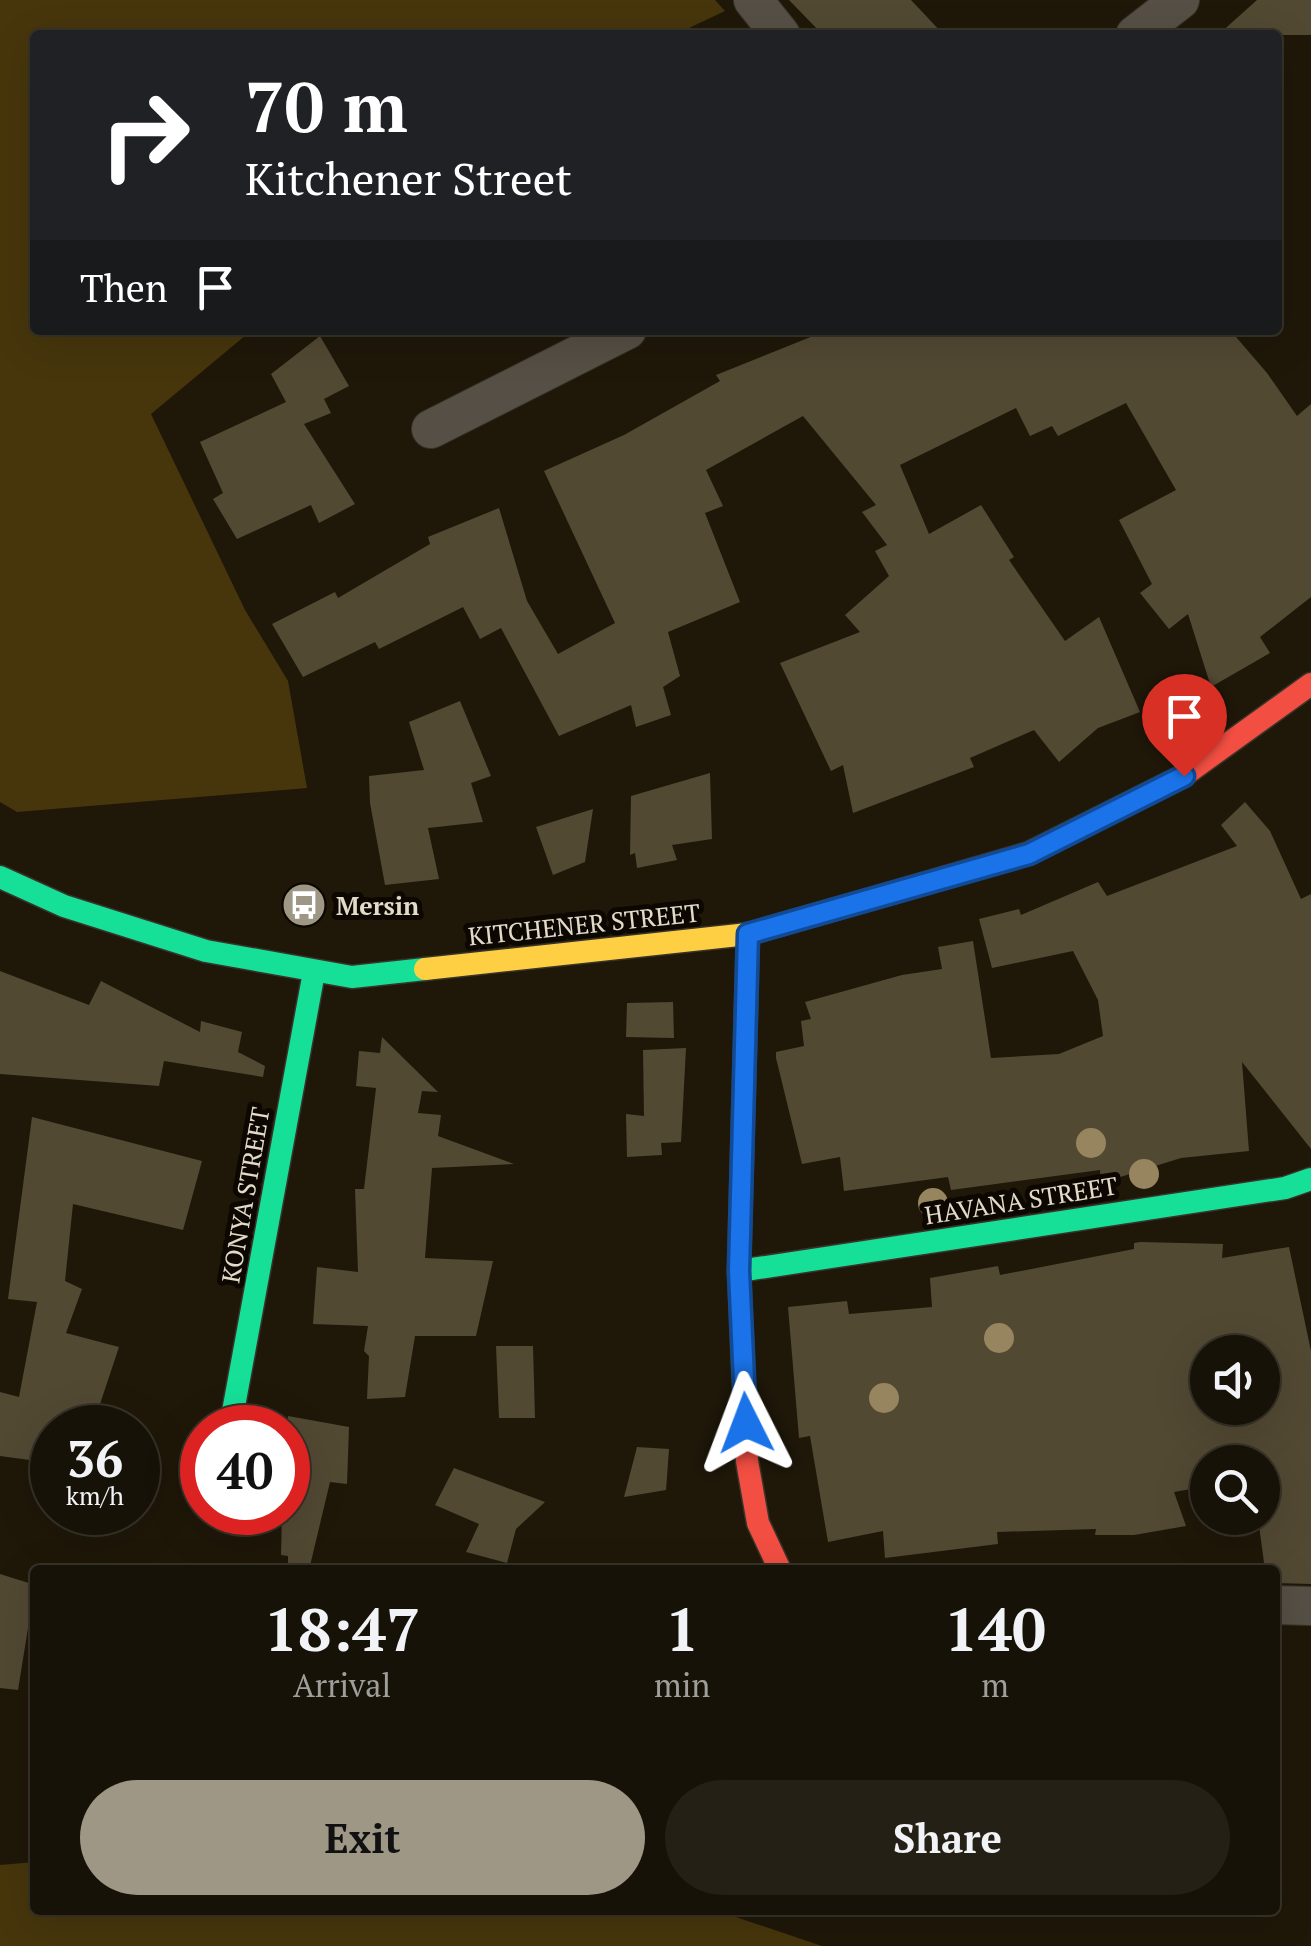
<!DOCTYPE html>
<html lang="en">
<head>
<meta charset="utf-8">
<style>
  :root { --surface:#171207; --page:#242015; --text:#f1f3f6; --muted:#9e9e9b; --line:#363228; --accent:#9e9786 }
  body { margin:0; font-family:"PT Serif",serif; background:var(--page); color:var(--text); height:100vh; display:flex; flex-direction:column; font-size:38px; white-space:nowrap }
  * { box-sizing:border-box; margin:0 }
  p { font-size:32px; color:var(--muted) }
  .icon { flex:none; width:55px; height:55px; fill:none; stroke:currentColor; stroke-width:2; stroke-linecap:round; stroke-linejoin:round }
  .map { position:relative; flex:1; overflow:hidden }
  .sheet { position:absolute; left:30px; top:1565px; width:1250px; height:350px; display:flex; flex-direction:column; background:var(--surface); border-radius:10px; box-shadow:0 10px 40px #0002,0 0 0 2px var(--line) }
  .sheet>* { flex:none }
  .hud { position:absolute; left:30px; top:30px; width:1252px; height:305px; border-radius:10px; box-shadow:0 10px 40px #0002,0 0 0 2px var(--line); background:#202124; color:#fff; overflow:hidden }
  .controls { position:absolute; left:1190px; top:1335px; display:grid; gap:20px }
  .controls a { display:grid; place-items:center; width:90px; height:90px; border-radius:50%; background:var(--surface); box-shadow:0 10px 40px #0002,0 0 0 2px var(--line); font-size:50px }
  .speed { position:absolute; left:30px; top:1405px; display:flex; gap:20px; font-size:50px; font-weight:700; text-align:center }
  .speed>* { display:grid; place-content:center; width:130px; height:130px; border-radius:50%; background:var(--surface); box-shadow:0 10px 40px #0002,0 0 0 2px var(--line); line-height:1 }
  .speed small { font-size:25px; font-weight:400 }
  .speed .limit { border:15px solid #d22; background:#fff; color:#111 }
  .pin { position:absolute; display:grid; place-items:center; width:85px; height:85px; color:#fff; margin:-102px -42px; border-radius:50% 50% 50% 0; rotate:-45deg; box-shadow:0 0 10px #0007 }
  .pin .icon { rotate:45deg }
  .me { position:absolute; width:110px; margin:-55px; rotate:357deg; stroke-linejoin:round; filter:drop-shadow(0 0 8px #0008) }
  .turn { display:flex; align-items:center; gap:35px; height:210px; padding:0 50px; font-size:45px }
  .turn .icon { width:130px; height:130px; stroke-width:2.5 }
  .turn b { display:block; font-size:70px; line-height:85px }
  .then { display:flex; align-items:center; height:95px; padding:0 50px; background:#0003; gap:20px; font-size:38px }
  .eta { display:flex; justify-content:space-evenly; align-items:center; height:170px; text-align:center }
  .eta b { font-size:60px; font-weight:800; line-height:70px }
  .button { display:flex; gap:20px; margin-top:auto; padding:20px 50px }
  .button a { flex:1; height:115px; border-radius:60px; background:var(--accent); color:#111; font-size:40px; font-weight:800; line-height:115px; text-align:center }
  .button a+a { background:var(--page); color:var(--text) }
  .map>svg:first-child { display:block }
  .green { fill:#47360c }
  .building { fill:#524933; fill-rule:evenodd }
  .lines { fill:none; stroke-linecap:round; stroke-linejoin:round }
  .street-casing { stroke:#39342a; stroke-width:40 }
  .fast-casing { stroke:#39342a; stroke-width:25 }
  .slow-casing { stroke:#39342a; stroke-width:25 }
  .jam-casing { stroke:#39342a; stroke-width:25 }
  .street { stroke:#554f45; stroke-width:38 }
  .fast { stroke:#16e098; stroke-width:22 }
  .slow { stroke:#ffcf43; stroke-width:22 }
  .jam { stroke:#f24e42; stroke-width:22 }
  .tree { fill:#96855e }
  .route-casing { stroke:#114b97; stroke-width:25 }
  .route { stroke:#1a73e8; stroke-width:18 }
  .labels { text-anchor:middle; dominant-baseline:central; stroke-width:10; stroke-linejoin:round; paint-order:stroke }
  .poi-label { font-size:25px; font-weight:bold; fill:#e2dbca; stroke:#0c0701; text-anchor:start }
  .street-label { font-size:25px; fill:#e2dbca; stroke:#0c0701 }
</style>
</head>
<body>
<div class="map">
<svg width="1311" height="1946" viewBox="0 0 1311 1946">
  <rect width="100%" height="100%" fill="#1f1809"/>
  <path class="green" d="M0,0H715L725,11L674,35H35V330H252L151,414L245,610L288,681L307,788L17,812L0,802Z
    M35,1862V1910H715L822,1946H0V1865Z"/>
  <path class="building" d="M789,0H911L944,35H823Z
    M1257,0H1311V35H1218Z
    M828,330H1230L1267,373L1297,416L1311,404V597L1260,637L1270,653L1211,687L1188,614L1169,629L1140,593L1152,584L1119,520L1176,490L1126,403L1058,436L1052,426L1030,436L1016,408L900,465L929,534L981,505L1014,557L1009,560L1065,641L1099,617L1140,712L1098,728L1059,762L1034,730L970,758L974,767L853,813L843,765L831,771L780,663L860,632L845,615L889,576L875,551L887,545L862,512L876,505L803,416L706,470L723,506L705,513L740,602L668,632L680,676L663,687L671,715L636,727L631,705L559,736L501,628L480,639L463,607L379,649L375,642L303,677L272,624L335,592L338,598L430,544L428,537L499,508L527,601L558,654L615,623L544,471L624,435L720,381L716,375Z
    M320,336L349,386L324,399L331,413L304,424L355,504L319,523L311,505L237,539L213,499L223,493L200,442L286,402L271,374Z
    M460,701L491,776L471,783L483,822L428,828L439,879L385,885L370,803L369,776L424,770L409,722Z
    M710,773L712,839L672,845L677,860L637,868L635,853L630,855L631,796Z
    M1245,802L1270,831L1301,899L1311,894V1149L1242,1062L1249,1151L1181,1158L1101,1183L1100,1170L951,1190L948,1177L844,1191L840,1157L802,1164L776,1058V1052L804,1046L801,1021L811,1019L805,1002L902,975L942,969L938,947L973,941L991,1058L1059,1054L1103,1036L1098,1000L1073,951L992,968L979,919L1019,909L1021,915L1098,882L1107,896L1237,846L1221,825Z
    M593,809L585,862L553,875L536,827Z
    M0,971L89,1005L101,981L200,1032L201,1021L242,1032L238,1052L265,1066L263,1077L164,1061L159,1086L0,1074Z
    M673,1002L674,1038L626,1037L627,1003Z
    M382,1037L438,1092L422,1091L418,1113L441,1115L438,1136L514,1164L432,1168L425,1258L493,1261L476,1336H415L405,1397L367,1399L369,1356L364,1351L368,1326L313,1324L317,1267L358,1272L355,1189H364L376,1088L356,1086L359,1051L380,1053Z
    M686,1048L681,1142L661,1143L662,1155L627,1157L626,1114L644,1116L643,1050Z
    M32,1117L202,1161L183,1230L73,1204L65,1281L82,1289L66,1333L119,1347L92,1428H52V1463L0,1456V1392L19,1397L37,1302L8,1299Z
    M1140,1242L1223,1244L1222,1258L1289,1247L1311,1351V1584L1275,1583V1570H1265L1258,1518H1262V1462H1208V1486L1174,1492L1186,1526L1134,1535H1095L1096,1529L997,1532L998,1544L885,1558L883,1531L828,1542L810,1436L799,1438L788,1307L847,1301L849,1314L932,1307L930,1278L998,1266L1000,1275L1134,1249V1243ZM1208,1352H1262V1408H1208Z
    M496,1346H533L535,1418H499Z
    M288,1416L349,1427L347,1484L330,1482L309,1570H288V1556L281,1555L282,1512H288Z
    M637,1447L669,1449L666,1490L624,1497Z
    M454,1468L545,1502L516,1529L507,1563L466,1552L479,1524L435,1505Z
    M0,1574L35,1585L18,1690L0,1688Z"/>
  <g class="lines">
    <defs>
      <path id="street" d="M753,0L781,35
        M1135,35L1180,0
        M431,429L627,330
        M1275,1605L1311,1606"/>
      <path id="fast" d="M0,877L64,906L206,951L352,977L425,969
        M739,1271L1285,1188L1311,1179
        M230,1428L314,972"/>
      <path id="slow" d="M425,969L748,934L888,894"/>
      <path id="jam" d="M888,894L1029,853L1183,776L1311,684
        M748,934L739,1271L747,1461L758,1523L780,1570"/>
    </defs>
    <use href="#street" class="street-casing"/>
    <use href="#fast" class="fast-casing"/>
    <use href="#slow" class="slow-casing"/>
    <use href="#jam" class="jam-casing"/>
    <use href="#street" class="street"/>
    <use href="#fast" class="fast"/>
    <use href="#slow" class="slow"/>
    <use href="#jam" class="jam"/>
  </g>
  <g class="tree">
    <circle cx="1091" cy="1143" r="15"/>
    <circle cx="1144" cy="1174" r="15"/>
    <circle cx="933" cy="1203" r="15"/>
    <circle cx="999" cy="1338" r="15"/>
    <circle cx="884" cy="1398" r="15"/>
  </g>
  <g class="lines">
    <defs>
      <path id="route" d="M746,1423L739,1271L748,934L1029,854L1184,776"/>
    </defs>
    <use href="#route" class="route-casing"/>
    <use href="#route" class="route"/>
  </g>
  <defs>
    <symbol id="bus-disc" viewBox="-11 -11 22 22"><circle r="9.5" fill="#9e9786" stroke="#0c0701"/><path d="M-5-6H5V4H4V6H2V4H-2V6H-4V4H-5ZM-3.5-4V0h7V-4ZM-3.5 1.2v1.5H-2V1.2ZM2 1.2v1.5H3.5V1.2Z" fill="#fff"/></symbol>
  </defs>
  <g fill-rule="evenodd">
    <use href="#bus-disc" x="279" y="880" width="50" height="50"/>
  </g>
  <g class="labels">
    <g class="poi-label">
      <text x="336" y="905">Mersin</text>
    </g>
    <g class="street-label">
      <text transform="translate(584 924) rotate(-6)">KITCHENER STREET</text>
      <text transform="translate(245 1195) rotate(-80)">KONYA STREET</text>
      <text transform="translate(1021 1200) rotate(-9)">HAVANA STREET</text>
    </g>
  </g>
</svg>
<div class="controls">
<a><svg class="icon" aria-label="sound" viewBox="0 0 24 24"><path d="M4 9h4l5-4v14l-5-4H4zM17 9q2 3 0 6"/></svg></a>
<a><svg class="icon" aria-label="search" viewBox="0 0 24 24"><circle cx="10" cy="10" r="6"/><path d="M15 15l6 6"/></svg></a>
</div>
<div class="speed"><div>36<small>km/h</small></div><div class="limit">40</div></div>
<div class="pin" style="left:1184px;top:776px;background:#d93025"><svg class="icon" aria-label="arrive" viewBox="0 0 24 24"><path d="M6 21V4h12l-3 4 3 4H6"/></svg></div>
<svg class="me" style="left:746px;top:1423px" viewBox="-20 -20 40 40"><path d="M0-17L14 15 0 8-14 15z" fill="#1a73e8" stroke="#fff" stroke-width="4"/></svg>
<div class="hud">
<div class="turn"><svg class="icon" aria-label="right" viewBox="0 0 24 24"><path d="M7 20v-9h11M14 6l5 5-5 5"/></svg><div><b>70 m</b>Kitchener Street</div></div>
<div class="then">Then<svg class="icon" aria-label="arrive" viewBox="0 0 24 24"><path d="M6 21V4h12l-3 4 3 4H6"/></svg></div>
</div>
<section class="sheet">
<div class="eta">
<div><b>18:47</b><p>Arrival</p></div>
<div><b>1</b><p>min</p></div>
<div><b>140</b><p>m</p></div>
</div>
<div class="button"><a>Exit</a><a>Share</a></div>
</section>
</div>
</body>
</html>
